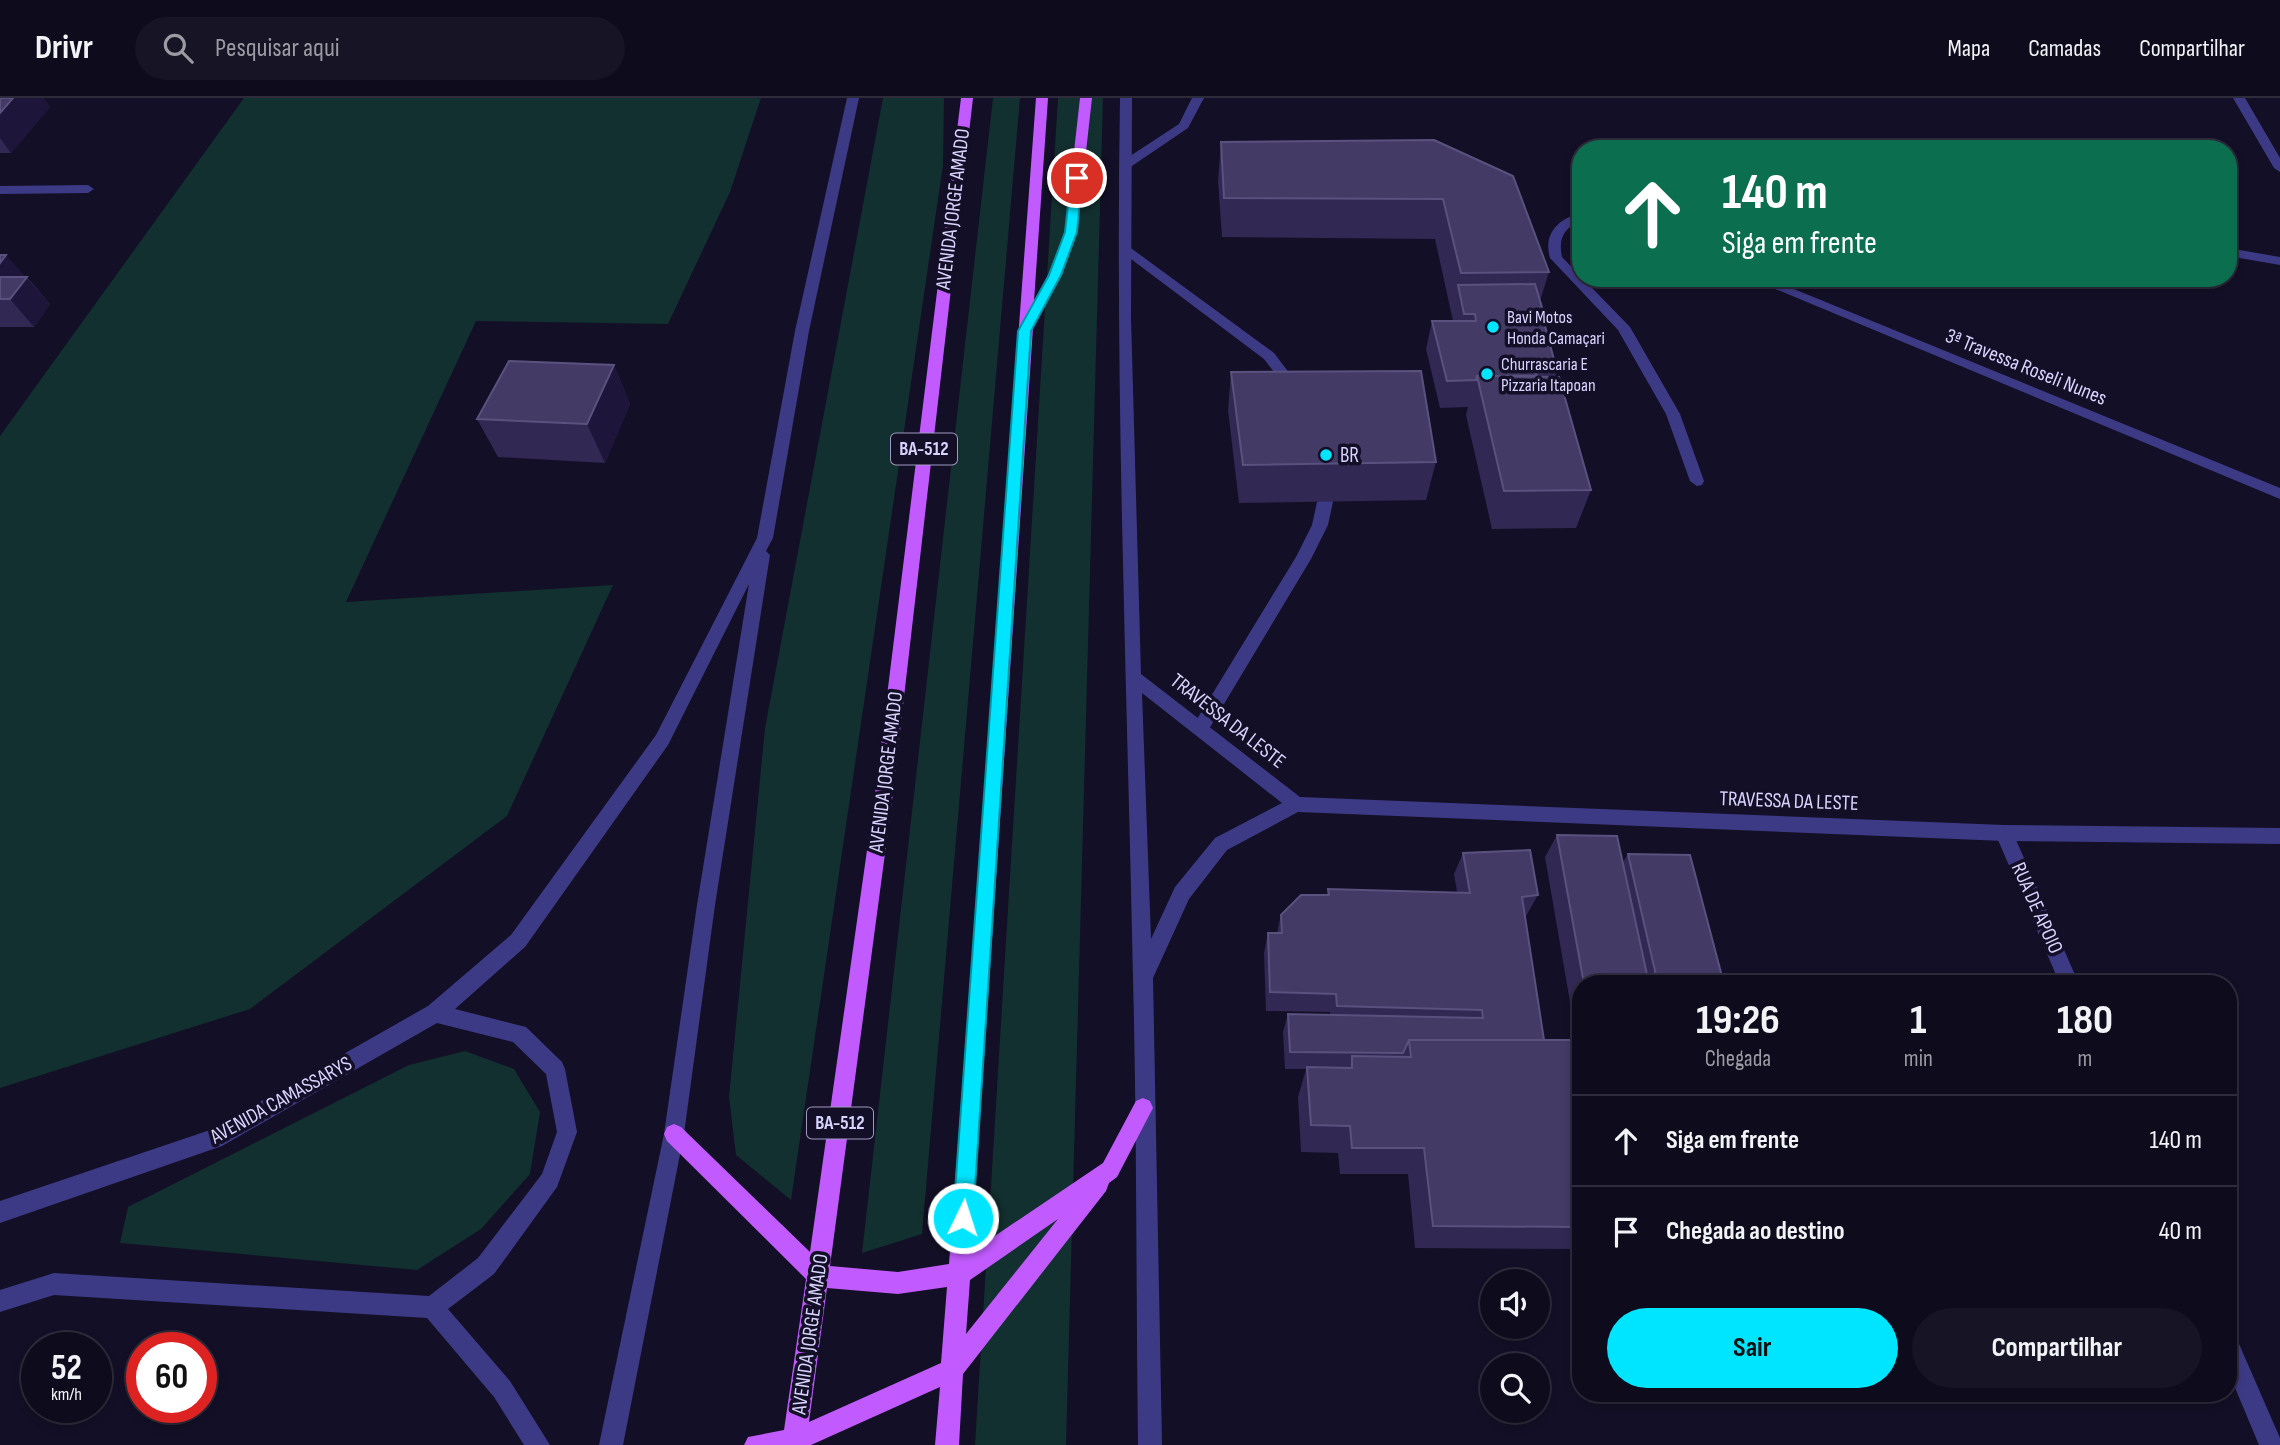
<!DOCTYPE html>
<html lang="pt">
<head>
<meta charset="utf-8">
<style>
  :root { --surface:#0e0b1c; --page:#171425; --text:#f1f3f6; --muted:#9b9ba3; --line:#2e2b3b; --accent:#00e5ff }
  body { margin:0; font-family:"Sofia Sans Condensed",sans-serif; background:var(--page); color:var(--text); height:100vh; display:flex; flex-direction:column; font-size:26px; white-space:nowrap }
  * { box-sizing:border-box; margin:0 }
  p { font-size:23px; color:var(--muted) }
  .icon { flex:none; width:38px; height:38px; fill:none; stroke:currentColor; stroke-width:2; stroke-linecap:round; stroke-linejoin:round }
  .map { position:relative; flex:1; overflow:hidden }
  .side { position:absolute; left:1572px; top:877px; width:665px; height:427px; display:flex; flex-direction:column; background:var(--surface); border-radius:28px; box-shadow:0 4px 10px #0003,0 0 0 2px var(--line) }
  .side>* { flex:none }
  .banner { position:absolute; left:1572px; top:42px; width:665px; height:147px; border-radius:28px; box-shadow:0 4px 10px #0003,0 0 0 2px var(--line); background:#0b6e4f; color:#fff; overflow:hidden }
  .tools { position:absolute; left:1480px; top:1171px; display:grid; gap:14px }
  .tools a { display:grid; place-items:center; width:70px; height:70px; border-radius:50%; background:var(--surface); box-shadow:0 4px 10px #0003,0 0 0 2px var(--line); font-size:35px }
  .speed { position:absolute; left:21px; top:1234px; display:flex; gap:14px; font-size:35px; font-weight:700; text-align:center }
  .speed>* { display:grid; place-content:center; width:91px; height:91px; border-radius:50%; background:var(--surface); box-shadow:0 4px 10px #0003,0 0 0 2px var(--line); line-height:1 }
  .speed small { font-size:18px; font-weight:400 }
  .speed .limit { border:10px solid #d22; background:#fff; color:#111 }
  .pin { position:absolute; display:grid; place-items:center; width:60px; height:60px; color:#fff; margin:-30px; border:4px solid #fff; border-radius:50%; box-shadow:0 2px 7px #0007 }
  .me { position:absolute; width:77px; margin:-38px; rotate:4deg; stroke-linejoin:round; filter:drop-shadow(0 0 5px #0008) }
  .turn { display:flex; align-items:center; gap:24px; height:147px; padding:0 35px; font-size:32px }
  .turn .icon { width:91px; height:91px; stroke-width:2.5 }
  .turn b { display:block; font-size:49px; line-height:60px }
  .eta { display:flex; justify-content:space-evenly; align-items:center; height:119px; text-align:center }
  .eta b { font-size:42px; font-weight:700; line-height:49px }
  .primary-button { display:flex; gap:14px; margin-top:auto; padding:14px 35px }
  .primary-button a { flex:1; height:80px; border-radius:42px; background:var(--accent); color:#111; font-size:28px; font-weight:700; line-height:80px; text-align:center }
  .primary-button a+a { background:var(--page); color:var(--text) }
  ul { padding:0; list-style:none }
  li { display:flex; align-items:center; gap:21px; height:91px; padding:0 35px; border-top:2px solid var(--line) }
  li div { flex:1 }
  li b { display:block; font-size:26px }
  li em { font-style:normal }
  header { display:flex; align-items:center; gap:42px; box-sizing:border-box; height:98px; padding:0 35px; background:var(--surface); border-bottom:2px solid var(--line) }
  header strong { font-size:33px }
  nav { display:flex; gap:38px; margin-inline-start:auto; font-size:24px }
  .search { width:490px; height:63px; background:var(--page); display:flex; align-items:center; gap:18px; box-sizing:border-box; padding:0 24px; border-radius:38px; color:var(--muted); font-size:26px }
  .map>svg:first-child { display:block }
  .green { fill:#12302f }
  .lines { fill:none; stroke-linecap:round; stroke-linejoin:round }
  .service { fill:#3d3a85; fill-rule:evenodd }
  .minor { fill:#3d3a85; fill-rule:evenodd }
  .tertiary { fill:#3d3a85; fill-rule:evenodd }
  .primary { fill:#c25bff; fill-rule:evenodd }
  .wall { fill:#312854 }
  .shaded-wall { fill:#1d163a }
  .building { fill:#433a66; stroke:#5a527e; stroke-width:2 }
  .route { fill:#00e5ff; stroke:#0095a6; stroke-width:2 }
  .poi-dot { fill:#00e5ff; stroke:#130f26; stroke-width:2.5 }
  .labels { text-anchor:middle; dominant-baseline:central; stroke-width:7; stroke-linejoin:round; paint-order:stroke }
  .far-poi-label { font-size:18px; fill:#d9d4ff; stroke:#130f26; text-anchor:start }
  .shield { fill:#130f26; stroke:#9e99be; stroke-width:2 }
  .shield-label { font-size:19px; font-weight:bold; fill:#d9d4ff }
  .street-label { font-size:21px; fill:#d9d4ff; stroke:#130f26 }
  .poi-label { font-size:21px; fill:#d9d4ff; stroke:#130f26; text-anchor:start }
</style>
</head>
<body>
<header>
<strong>Drivr</strong>
<div class="search"><svg class="icon" aria-label="search" viewBox="0 0 24 24"><circle cx="10" cy="10" r="6"/><path d="M15 15l6 6"/></svg>Pesquisar aqui</div>
<nav><a>Mapa</a><a>Camadas</a><a>Compartilhar</a></nav>
</header>
<div class="map">
<svg width="2280" height="1347" viewBox="0 0 2280 1347">
  <rect width="100%" height="100%" fill="#130f26"/>
  <path class="green" d="M244,0H761L730,94L668,226L476,223L346,504L613,487L507,718L250,911L0,990V338Z
    M883,0H944L943,67L791,1102L736,1057L729,999L765,630Z
    M993,0H1020L922,1136L862,1155Z
    M1058,0H1103L1066,1347H975Z
    M465,953L514,971L540,1014L530,1076L481,1131L417,1172L120,1145L128,1109L409,967Z"/>
  <g class="lines">
    <path class="service" d="M1192,0H1204L1188,30L1129,70H1121V64L1179,26Z
      M1124,145L1274,255L1300,289V295H1290L1264,261L1119,152V146Z
      M1325,399L1333,404L1328,427L1311,461L1206,636H1194L1191,631L1194,626L1296,459L1312,427L1317,404Z"/>
    <path class="minor" d="M2233,0H2245L2280,60V74L2274,70Z
      M0,88L88,87L94,91L88,95L0,96Z
      M1580,115V123C1564,130 1558,141 1562,159L1630,229L1680,316L1704,383L1702,387L1697,388L1690,383L1666,316L1618,232L1550,160C1543,136 1558,121 1580,115Z
      M2228,150L2280,159V167L2228,158Z
      M1749,180H1767L2280,390V401Z
      M2004,727L2010,729L2013,735L2079,886H2060L1995,735L1998,729Z
      M2228,1236L2236,1239L2280,1340V1347H2259L2228,1273Z"/>
    <path class="tertiary" d="M847,0H859L809,233L773,440L766,453L770,457L715,807L684,1036L623,1347H599L664,1036L697,807L749,486L668,647L525,849L455,911L526,929L562,964L565,971L577,1034L557,1089L494,1176L448,1211L510,1283L550,1347H524L494,1299L427,1220L54,1197L0,1214V1192L54,1175L429,1198L478,1160L542,1076L557,1034L546,976L513,944L437,925L222,1048L0,1125V1103L210,1032L428,908L511,837L656,637L757,440L795,233Z
      M1120,0H1132L1131,220L1141,576L1300,699L2004,727L2280,730V746L2004,743L1298,714L1227,752L1189,801L1153,880L1162,1347H1138C1136,1191 1137,1035 1133,880C1127,586 1115,294 1120,0ZM1142,595L1282,705L1215,740L1175,789L1151,841Z"/>
    <path class="primary" d="M961,0H973L892,703L830,1168L898,1174L949,1166L1036,0H1048L1034,203L1048,177L1065,134L1080,0H1092L1077,134L1062,177L1033,230L971,1154L1103,1065L1136,1003L1143,1000L1150,1003L1153,1010L1117,1079L1109,1085L1106,1093L963,1276L959,1347H935L940,1289L811,1347H744L748,1339L784,1332L806,1181L667,1043L664,1036L667,1029L674,1026L681,1029L810,1154L874,703ZM1058,1121L966,1236L970,1182ZM947,1189L941,1265L809,1324L827,1190L898,1196Z"/>
  </g>
  <path class="wall" d="M0,0H43L50,9L11,55H0Z
    M1434,42L1549,174L1540,203L1544,216L1542,224L1557,273L1555,278L1591,392L1576,430L1492,431L1466,317L1468,309L1440,310L1426,251L1432,223H1453L1435,141L1222,139L1218,83L1221,44Z
    M0,157L25,179H27L50,206L34,229H0Z
    M614,267L630,306L605,365L498,359L477,321Z
    M1231,274L1436,364L1426,402L1239,405L1228,312Z
    M1557,737L1623,764L1628,756L1724,886H1580V927H1574L1545,759Z
    M1463,755L1538,797L1526,818H1525L1544,942H1580V1151L1415,1150L1408,1076H1340L1338,1055L1301,1054L1298,999L1306,971H1285L1283,934L1288,916L1330,917V914L1266,913L1264,855L1268,835H1277L1281,817L1327,797L1328,791L1457,794L1454,776Z"/>
  <path class="shaded-wall" d="M13,0H43L50,9L11,55L0,40V15Z
    M6,157L50,206L34,229L10,201L0,192V165Z
    M614,267L630,306L605,365L587,326Z"/>
  <path class="building" d="M0,0H13L0,15Z
    M1434,42L1513,78L1549,174L1461,175L1443,101L1224,100L1221,44Z
    M0,157H6L0,165Z
    M0,179H27L10,201H0Z
    M1535,186L1544,216H1528L1530,224H1544L1557,273L1536,275L1537,278H1477L1476,282L1447,283L1432,223H1476L1475,216H1464L1458,187Z
    M509,263L614,267L587,326L477,321Z
    M1421,273L1436,364L1243,367L1231,274Z
    M1477,278L1559,279L1591,392L1504,393Z
    M1557,737L1617,738L1649,886H1584Z
    M1530,752L1538,797L1522,799L1544,942H1409L1403,955L1290,954L1288,916L1483,920L1482,912L1337,908L1336,896L1270,894L1268,835H1282L1281,817L1301,797H1329L1328,791L1470,795L1463,755Z
    M1628,756L1690,757L1724,886H1658Z
    M1409,942H1580V1129L1433,1128L1424,1050H1352L1350,1028L1311,1027L1307,969L1352,970V958L1411,959Z"/>
  <path class="route" d="M1077,77L1082,80L1077,134L1061,177L1031,233L973,1120L970,1127L963,1130L956,1127L953,1120L1018,233L1049,177L1065,134L1071,80Z"/>
  <g class="poi-dot">
    <circle cx="1493" cy="229" r="7"/>
    <circle cx="1487" cy="276" r="7"/>
    <circle cx="1326" cy="357" r="7"/>
  </g>
  <g class="labels">
    <g class="far-poi-label">
      <text x="1507" y="219">Bavi Motos<tspan x="1507" dy="21">Honda Camaçari</tspan></text>
      <text x="1501" y="266">Churrascaria E<tspan x="1501" dy="21">Pizzaria Itapoan</tspan></text>
    </g>
    <g class="shield">
      <rect x="891" y="335.5" width="66" height="31" rx="5"/>
      <rect x="807" y="1009.5" width="66" height="31" rx="5"/>
    </g>
    <g class="shield-label">
      <text x="924" y="351">BA-512</text>
      <text x="840" y="1025">BA-512</text>
    </g>
    <g class="street-label">
      <text transform="translate(953 111) rotate(-83)">AVENIDA JORGE AMADO</text>
      <text transform="translate(2026 269) rotate(22)">3ª Travessa Roseli Nunes</text>
      <text transform="translate(1228 623) rotate(38)">TRAVESSA DA LESTE</text>
      <text transform="translate(886 674) rotate(-83)">AVENIDA JORGE AMADO</text>
      <text transform="translate(1789 703) rotate(2)">TRAVESSA DA LESTE</text>
      <text transform="translate(2037 810) rotate(66)">RUA DE APOIO</text>
      <text transform="translate(281 1002) rotate(-29)">AVENIDA CAMASSARYS</text>
      <text transform="translate(810 1236) rotate(-82)">AVENIDA JORGE AMADO</text>
    </g>
    <g class="poi-label">
      <text x="1340" y="357">BR</text>
    </g>
  </g>
</svg>
<div class="tools">
<a><svg class="icon" aria-label="sound" viewBox="0 0 24 24"><path d="M4 9h4l5-4v14l-5-4H4zM17 9q2 3 0 6"/></svg></a>
<a><svg class="icon" aria-label="search" viewBox="0 0 24 24"><circle cx="10" cy="10" r="6"/><path d="M15 15l6 6"/></svg></a>
</div>
<div class="speed"><div>52<small>km/h</small></div><div class="limit">60</div></div>
<div class="pin" style="left:1077px;top:80px;background:#d93025"><svg class="icon" aria-label="arrive" viewBox="0 0 24 24"><path d="M6 21V4h12l-3 4 3 4H6"/></svg></div>
<svg class="me" style="left:963px;top:1120px" viewBox="-20 -20 40 40"><circle r="17" fill="#00e5ff" stroke="#fff" stroke-width="3"/><path d="M0-11L8 9 0 5-8 9z" fill="#fff"/></svg>
<div class="banner">
<div class="turn"><svg class="icon" aria-label="ahead" viewBox="0 0 24 24"><path d="M12 20V5M6 11l6-6 6 6"/></svg><div><b>140 m</b>Siga em frente</div></div>
</div>
<section class="side">
<div class="eta">
<div><b>19:26</b><p>Chegada</p></div>
<div><b>1</b><p>min</p></div>
<div><b>180</b><p>m</p></div>
</div>
<ul>
<li><svg class="icon" aria-label="ahead" viewBox="0 0 24 24"><path d="M12 20V5M6 11l6-6 6 6"/></svg><div><b>Siga em frente</b></div><em>140 m</em></li>
<li><svg class="icon" aria-label="arrive" viewBox="0 0 24 24"><path d="M6 21V4h12l-3 4 3 4H6"/></svg><div><b>Chegada ao destino</b></div><em>40 m</em></li>
</ul>
<div class="primary-button"><a>Sair</a><a>Compartilhar</a></div>
</section>
</div>
</body>
</html>
